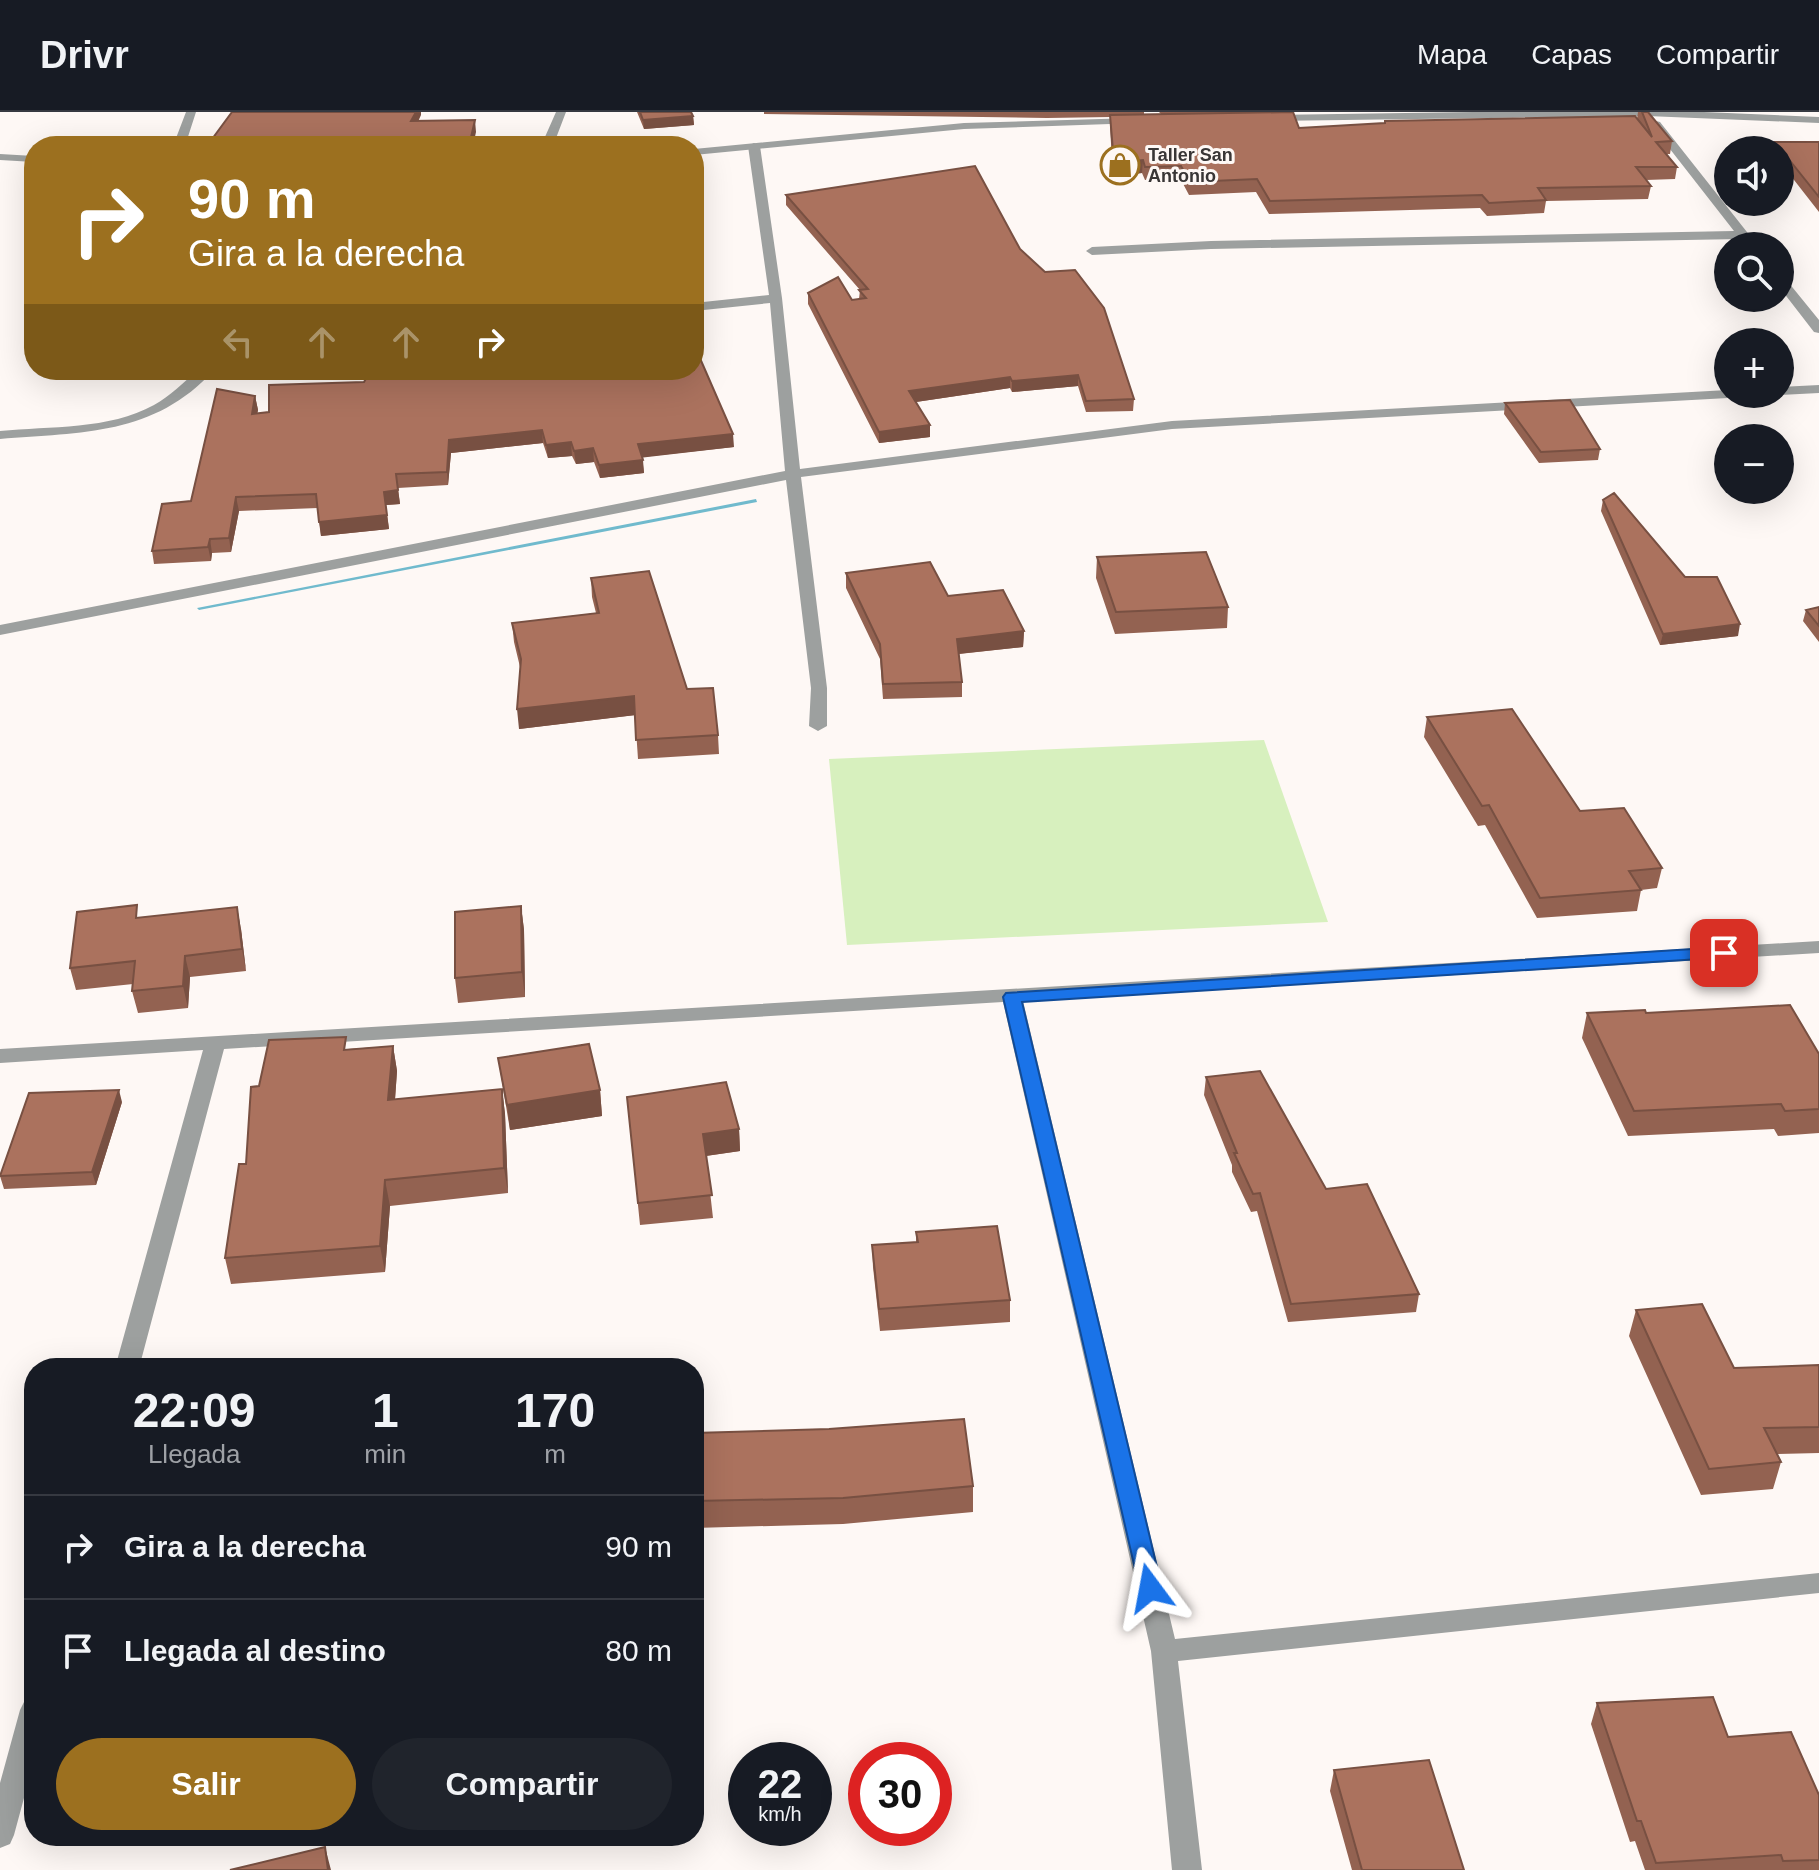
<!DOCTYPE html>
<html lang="es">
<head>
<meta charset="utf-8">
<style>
  :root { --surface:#171b24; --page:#20242c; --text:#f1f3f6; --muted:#9ea1a6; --line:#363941; --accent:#9c701f }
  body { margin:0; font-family:Helvetica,sans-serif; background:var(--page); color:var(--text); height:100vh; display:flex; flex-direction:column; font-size:30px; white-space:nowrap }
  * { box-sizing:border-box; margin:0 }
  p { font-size:26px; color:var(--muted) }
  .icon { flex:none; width:44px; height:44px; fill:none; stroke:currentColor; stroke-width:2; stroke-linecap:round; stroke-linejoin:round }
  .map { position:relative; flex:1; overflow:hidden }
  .panel { position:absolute; left:24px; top:1246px; width:680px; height:488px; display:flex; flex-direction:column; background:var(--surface); border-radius:32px; box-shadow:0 8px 32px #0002 }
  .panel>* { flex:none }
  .guide { position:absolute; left:24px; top:24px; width:680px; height:244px; border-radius:32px; box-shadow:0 8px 32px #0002; background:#9c701f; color:#fff; overflow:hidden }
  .fabs { position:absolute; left:1714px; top:24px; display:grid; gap:16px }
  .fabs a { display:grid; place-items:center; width:80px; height:80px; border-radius:50%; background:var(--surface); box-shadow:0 8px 32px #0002; font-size:40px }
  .speed { position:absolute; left:728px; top:1630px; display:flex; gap:16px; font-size:40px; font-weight:700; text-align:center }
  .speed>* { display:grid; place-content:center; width:104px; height:104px; border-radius:50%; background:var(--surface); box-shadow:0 8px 32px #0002; line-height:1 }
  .speed small { font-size:20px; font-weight:400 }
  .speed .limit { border:12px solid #d22; background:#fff; color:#111 }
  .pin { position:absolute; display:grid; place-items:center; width:68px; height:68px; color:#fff; margin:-34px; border-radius:16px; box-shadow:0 4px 12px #0006 }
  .me { position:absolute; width:88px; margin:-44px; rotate:347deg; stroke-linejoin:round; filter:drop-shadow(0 0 6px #0008) }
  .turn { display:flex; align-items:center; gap:28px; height:168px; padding:0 32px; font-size:36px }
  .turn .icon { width:104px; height:104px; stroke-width:2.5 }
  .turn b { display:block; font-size:56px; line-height:68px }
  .lanes { display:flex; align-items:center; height:76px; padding:0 32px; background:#0003; justify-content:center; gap:40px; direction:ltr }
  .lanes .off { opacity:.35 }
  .eta { display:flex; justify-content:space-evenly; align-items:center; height:136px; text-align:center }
  .eta b { font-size:48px; font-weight:700; line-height:56px }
  .action { display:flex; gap:16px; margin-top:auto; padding:16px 32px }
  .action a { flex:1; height:92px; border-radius:48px; background:var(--accent); color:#fff; font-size:32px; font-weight:700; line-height:92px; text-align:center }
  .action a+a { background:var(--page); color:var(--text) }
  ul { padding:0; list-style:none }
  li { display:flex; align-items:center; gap:24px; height:104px; padding:0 32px; border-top:2px solid var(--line) }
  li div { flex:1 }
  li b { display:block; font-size:30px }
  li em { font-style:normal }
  header { display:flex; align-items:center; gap:48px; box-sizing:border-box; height:112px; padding:0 40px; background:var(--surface); border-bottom:2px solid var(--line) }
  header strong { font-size:38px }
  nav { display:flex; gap:44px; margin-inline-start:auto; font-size:28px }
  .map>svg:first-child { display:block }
  .green { fill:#d7f0be }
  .water { fill:#70bacd }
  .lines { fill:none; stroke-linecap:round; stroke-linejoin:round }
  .minor { fill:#9da09f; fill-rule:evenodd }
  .tertiary { fill:#9da09f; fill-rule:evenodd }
  .wall { fill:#936251 }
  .shaded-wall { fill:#785042 }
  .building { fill:#ab725e; stroke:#785042; stroke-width:2 }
  .route { fill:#1a73e8; stroke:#114b97; stroke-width:2 }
  .labels { text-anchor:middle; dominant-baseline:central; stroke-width:6; stroke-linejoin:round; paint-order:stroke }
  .far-poi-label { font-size:18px; font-weight:bold; fill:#393636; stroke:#fef8f5; text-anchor:start }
</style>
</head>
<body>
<header>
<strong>Drivr</strong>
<nav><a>Mapa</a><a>Capas</a><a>Compartir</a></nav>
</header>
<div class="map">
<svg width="1819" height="1758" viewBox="0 0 1819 1758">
  <rect width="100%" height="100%" fill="#fef8f5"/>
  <path class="green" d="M1264,628L1328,810L847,833L829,647Z"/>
  <path class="water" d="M756,387L757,390L199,498L197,496Z"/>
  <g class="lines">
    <path class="minor" d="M186,0H196L185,34H173Z
      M556,0H566L553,34H541Z
      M1656,9L1660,10L1758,134H1746L1740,127L1211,137L1092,143L1086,139L1092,135L1211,129L1734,119L1652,14L1650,12Z
      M754,31L760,34L782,186L800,357L1172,309L1728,278V282H1735L1728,286L1172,317L801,365L827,576V614L818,619L809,614L811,576L786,368L0,523V513L785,359L770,191L694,199V191L769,183L748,34Z
      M1780,164L1784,165L1819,208V221L1814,220L1780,176Z
      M198,258H214C154,324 82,320 0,327V319C50,314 109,318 154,293C170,284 184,270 198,258Z
      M1819,273V281L1780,283L1775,282H1780V275Z
      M1819,829V841L1023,889L1175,1527L1819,1461V1481L1178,1549L1202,1758H1172L1151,1539L1003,890L224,937L139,1256H115L203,938L0,951V937Z
      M34,1586V1649L14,1723L10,1732L0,1736V1671L20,1598L24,1590Z"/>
    <path class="tertiary" d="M1473,0H1704L1819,5V11L1647,4L1271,9L1265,6L1271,3Z
      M1135,6L1139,7V11L964,17L694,43V37L964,11Z
      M0,42L34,44V50L0,48Z"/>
  </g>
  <path class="wall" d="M637,0H691L693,4L694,13L644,17Z
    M764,0H1144V2H1161L1159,0H1293L1299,16L1637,7L1638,0H1648L1672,29L1670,42H1667L1677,55L1675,67L1646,68L1651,74L1648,87L1546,89L1544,101L1487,104L1480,96L1269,102L1256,80L1189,83L1180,66L1145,68L1142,61L1113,64L1110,15V5L1047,6L764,2Z
    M1775,30H1819V100L1780,50V38H1773Z
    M786,83L1020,137L1134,287L1133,299L1086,300L1078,274L1012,280L1010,276L916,290L930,325L879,331L808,192V181L852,188L859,187L860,178L786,93Z
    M269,273L734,335L642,345L644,361L600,366L594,350L576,352L572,344L548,346L543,331L451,341L448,373L398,376L400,392L386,393L389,417L321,424L318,396L239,399L231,440L212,441L211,449L154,452L152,439L191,389L255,284L258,298L257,302L269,300Z
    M1505,291L1600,337L1598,348L1539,351L1504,302Z
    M1603,388L1685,465L1738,524L1660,533L1601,399Z
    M1097,445L1228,495L1227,516L1115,522L1096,466Z
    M846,461L948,484L1024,519L1023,535L959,542L962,570V585L883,587L880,547L846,476Z
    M591,466L687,577L718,623L719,642L638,647L635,603L519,617L520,555L514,530L512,511L596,501L592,485Z
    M1819,495V530L1803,509L1806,498Z
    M1427,605L1580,699L1662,756L1657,776L1641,778L1637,799L1537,806L1485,713L1478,714L1424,625Z
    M521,794L524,818L525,885L458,891L455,866Z
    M140,805L241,817L246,859L190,865L188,896L138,901L132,879L133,872L76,878L70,856Z
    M1587,901H1646L1819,942V1021L1778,1024L1774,1017L1628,1024L1582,926Z
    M393,934L397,959L395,988L502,977L505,1002L508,1081L390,1094L385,1160L231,1172L225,1146L246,1052L259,974L348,937Z
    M498,946L600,978L602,1004L510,1018Z
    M1206,965L1419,1182L1416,1200L1288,1210L1257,1099L1251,1100L1232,1060V1053L1204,983Z
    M627,985L739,1017L740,1039L706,1044L713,1106L640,1113Z
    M122,990L96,1073L4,1077L0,1064Z
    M916,1120L1010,1188V1210L880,1219L873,1155L872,1133L916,1130Z
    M1636,1198L1734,1256L1819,1253V1341L1777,1342L1781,1350L1773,1377L1701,1383L1629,1224Z
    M694,1321L973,1374V1400L843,1412L694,1416Z
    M1597,1591L1728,1625L1819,1683V1758H1645L1635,1729L1630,1730L1591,1612Z
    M1334,1658L1464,1758H1352L1330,1679Z"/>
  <path class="shaded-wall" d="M416,0H421V3L413,21L411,9Z
    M693,4L694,13L644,17L643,8Z
    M475,8L476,20L473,34H469Z
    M1143,48L1142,61L1113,64L1114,51Z
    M1078,263V274L1012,280V269Z
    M1010,265V276L909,291V279Z
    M255,284L258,298L254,315L252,302Z
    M930,313V325L879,331V320Z
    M542,318L543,331L451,341L448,373L447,360L449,328Z
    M733,322L734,335L639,346L638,332Z
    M571,330L572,344L548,346L546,333Z
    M593,336L594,350L576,352L574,339Z
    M643,348L644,361L600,366L599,353Z
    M398,378L400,392L386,393L384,380Z
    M236,385L239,399L231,440L229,426Z
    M387,403L389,417L321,424L319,410Z
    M210,427L212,441L211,449L208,435Z
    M1740,512L1738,524L1660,533L1663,522Z
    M1024,519L1023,535L957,542V527Z
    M634,584L636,603L519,617L517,597Z
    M521,794L524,818L525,885L522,860Z
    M237,795L241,817L246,859L242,837Z
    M185,844L190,865L188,896L183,874Z
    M393,934L397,959L393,1014L388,988Z
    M502,977L505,1002L508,1081L504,1056Z
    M119,978L122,990L96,1073L92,1060Z
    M600,978L602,1004L510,1018L507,993Z
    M739,1017L740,1039L705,1044L703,1022Z
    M385,1068L390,1094L385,1160L380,1134Z
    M325,1735L331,1758H328Z"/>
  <path class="building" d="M232,0H416L411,9L475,8L469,34H207Z
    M640,0H691L693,4L643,8Z
    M1293,0L1299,16L1385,11V9L1635,4L1652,25L1642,0H1648L1672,29L1656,30L1677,55H1636L1651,74L1538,76L1546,88L1489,91L1482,83L1270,89L1257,67L1190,70L1181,54L1145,55L1143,48L1114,51L1110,3Z
    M1775,30H1819V85Z
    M975,54L1020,137L1045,160L1075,158L1104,196L1134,287L1086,289L1078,263L1012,269L1010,265L909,279L930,313L879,320L808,181L838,165L852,188L866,186L859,178L868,177L786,83Z
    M699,244L733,322L638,332L643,348L599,353L593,336L574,339L571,330L546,333L542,318L449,328L447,360L396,362L398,378L384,380L387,403L319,410L316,382L236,385L229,426L210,427L208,435L152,439L162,392L191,389L217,277L255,284L252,302L269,300V273L364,270L371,258H694V245Z
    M1570,288L1600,337L1541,340L1505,291Z
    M1614,381L1685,465H1717L1740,512L1663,522L1603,388Z
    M1206,440L1228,495L1116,500L1097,445Z
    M930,450L948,484L1003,478L1024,519L957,527L962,570L883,572L880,532L846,461Z
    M649,459L687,577L713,576L718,623L636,628L634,584L517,597L521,547L512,511L599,501L591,466Z
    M1819,495V514L1806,498Z
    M1512,597L1580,699L1624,696L1662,756L1629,759L1641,778L1540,786L1489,693L1482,694L1427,605Z
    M137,793L136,806L237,795L242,837L185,844L183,874L132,879L135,849L70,856L77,800Z
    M521,794L522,860L455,866V800Z
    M1790,893L1819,942V997L1785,999L1781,992L1634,999L1587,901L1645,898L1646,901Z
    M346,925L344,938L393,934L388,988L502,977L504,1056L385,1068L380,1134L225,1146L239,1052H246L251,975L259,974L269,928Z
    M589,932L600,978L507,993L498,946Z
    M1260,959L1326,1077L1367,1072L1419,1182L1291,1192L1260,1081L1253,1082L1234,1041H1237L1206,965Z
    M726,970L739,1017L703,1022L712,1083L638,1091L627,985Z
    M119,978L92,1060L0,1064L29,981Z
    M997,1114L1010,1188L879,1197L872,1133L918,1130L916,1120Z
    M1702,1192L1734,1256L1819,1253V1315L1764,1316L1781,1350L1709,1357L1636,1198Z
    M964,1307L973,1374L843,1386L694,1389V1321L829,1317Z
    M1713,1585L1728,1625L1791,1620L1819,1683V1748L1783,1749L1781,1743L1656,1751L1641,1709H1637L1597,1591Z
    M1429,1648L1464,1758H1362L1334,1658Z
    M325,1735L328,1758H230Z"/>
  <path class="route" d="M1724,835L1731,837L1733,841L1731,845L1022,890L1162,1476L1158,1483L1150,1486L1141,1483L1003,885L1006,881Z"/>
  <defs>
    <symbol id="shop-ring" viewBox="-11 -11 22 22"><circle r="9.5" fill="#fef8f5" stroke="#9c701f" stroke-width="1.5"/><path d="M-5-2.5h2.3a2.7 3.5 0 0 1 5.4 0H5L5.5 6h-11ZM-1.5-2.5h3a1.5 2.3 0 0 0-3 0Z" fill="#9c701f"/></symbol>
  </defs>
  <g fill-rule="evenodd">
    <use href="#shop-ring" x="1098" y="31" width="44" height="44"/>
  </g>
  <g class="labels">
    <g class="far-poi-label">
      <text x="1148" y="43">Taller San<tspan x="1148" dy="21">Antonio</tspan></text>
    </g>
  </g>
</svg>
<div class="fabs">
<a><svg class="icon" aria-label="sound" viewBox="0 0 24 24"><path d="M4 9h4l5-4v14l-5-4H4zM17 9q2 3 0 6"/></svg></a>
<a><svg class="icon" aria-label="search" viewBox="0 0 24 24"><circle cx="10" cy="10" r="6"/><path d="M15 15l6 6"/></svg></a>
<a>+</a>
<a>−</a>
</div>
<div class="speed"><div>22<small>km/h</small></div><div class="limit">30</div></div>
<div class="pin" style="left:1724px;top:841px;background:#d93025"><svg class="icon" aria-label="arrive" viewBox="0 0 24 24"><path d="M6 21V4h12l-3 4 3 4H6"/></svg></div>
<svg class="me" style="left:1150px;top:1476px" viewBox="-20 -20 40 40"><path d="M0-17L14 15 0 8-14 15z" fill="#1a73e8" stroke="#fff" stroke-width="4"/></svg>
<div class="guide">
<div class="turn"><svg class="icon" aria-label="right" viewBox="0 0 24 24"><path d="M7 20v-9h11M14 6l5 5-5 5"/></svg><div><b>90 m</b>Gira a la derecha</div></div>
<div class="lanes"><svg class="icon off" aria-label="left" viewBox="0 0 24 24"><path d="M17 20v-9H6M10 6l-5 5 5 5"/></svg><svg class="icon off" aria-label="ahead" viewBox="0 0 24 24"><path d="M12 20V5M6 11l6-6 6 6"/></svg><svg class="icon off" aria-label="ahead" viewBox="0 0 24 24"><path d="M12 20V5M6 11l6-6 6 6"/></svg><svg class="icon" aria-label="right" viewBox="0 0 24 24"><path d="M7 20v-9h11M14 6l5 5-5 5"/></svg></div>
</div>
<section class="panel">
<div class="eta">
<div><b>22:09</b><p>Llegada</p></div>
<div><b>1</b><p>min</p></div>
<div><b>170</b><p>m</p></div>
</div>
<ul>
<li><svg class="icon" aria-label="right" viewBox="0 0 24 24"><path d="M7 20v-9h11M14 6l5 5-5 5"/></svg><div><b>Gira a la derecha</b></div><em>90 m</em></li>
<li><svg class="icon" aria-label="arrive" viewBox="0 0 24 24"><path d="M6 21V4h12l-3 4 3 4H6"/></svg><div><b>Llegada al destino</b></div><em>80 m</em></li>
</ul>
<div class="action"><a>Salir</a><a>Compartir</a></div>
</section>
</div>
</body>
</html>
